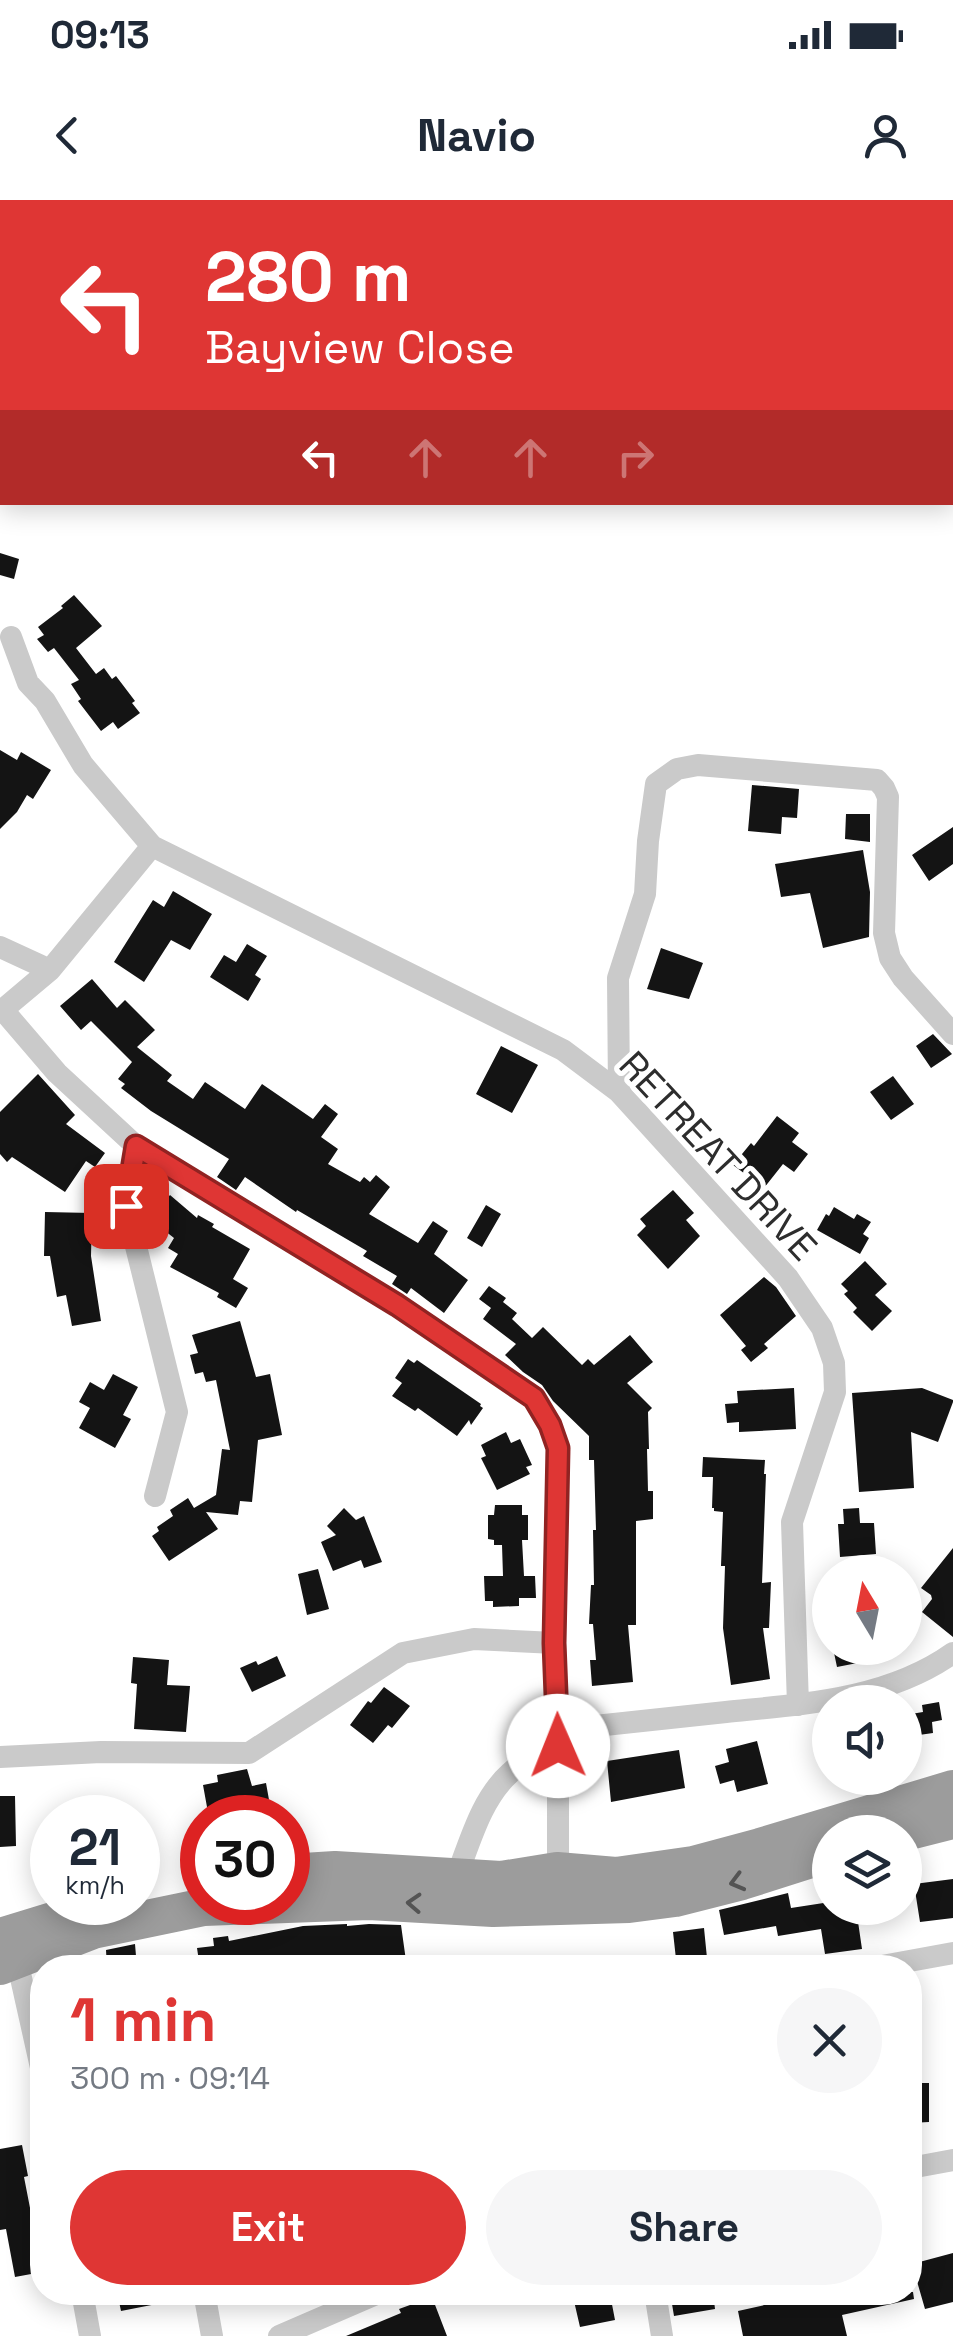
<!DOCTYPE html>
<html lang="en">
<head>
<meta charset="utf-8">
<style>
  :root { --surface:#fff; --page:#f6f6f7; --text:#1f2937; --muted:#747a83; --accent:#df3634 }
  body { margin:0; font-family:"Space Grotesk",sans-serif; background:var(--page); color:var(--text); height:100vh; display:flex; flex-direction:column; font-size:38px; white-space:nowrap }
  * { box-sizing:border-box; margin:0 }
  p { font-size:32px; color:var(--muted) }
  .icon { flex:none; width:55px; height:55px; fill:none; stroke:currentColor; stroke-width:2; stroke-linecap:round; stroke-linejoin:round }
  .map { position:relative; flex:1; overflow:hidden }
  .details { position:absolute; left:30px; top:1755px; width:892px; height:350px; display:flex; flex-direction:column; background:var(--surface); border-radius:40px; box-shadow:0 5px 25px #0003 }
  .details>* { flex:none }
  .top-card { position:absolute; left:0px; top:0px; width:955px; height:305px; box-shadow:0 5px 25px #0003; background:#df3634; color:#fff; overflow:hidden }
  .needle { width:65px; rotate:350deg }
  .buttons { position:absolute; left:812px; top:1355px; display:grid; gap:20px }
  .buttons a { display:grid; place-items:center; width:110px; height:110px; border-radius:50%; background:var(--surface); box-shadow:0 5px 25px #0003; font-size:50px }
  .speed { position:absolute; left:30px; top:1595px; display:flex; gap:20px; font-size:50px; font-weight:700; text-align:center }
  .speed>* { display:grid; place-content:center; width:130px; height:130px; border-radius:50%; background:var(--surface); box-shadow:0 5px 25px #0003; line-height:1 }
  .speed small { font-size:25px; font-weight:400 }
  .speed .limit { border:15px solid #d22; background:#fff; color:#111 }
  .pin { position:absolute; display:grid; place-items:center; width:85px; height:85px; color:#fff; margin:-42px; border-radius:20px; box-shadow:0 5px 15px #0006 }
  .me { position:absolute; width:110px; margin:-55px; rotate:359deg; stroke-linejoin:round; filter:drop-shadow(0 0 8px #0008) }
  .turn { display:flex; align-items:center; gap:35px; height:210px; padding:0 40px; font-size:45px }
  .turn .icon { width:130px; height:130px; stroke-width:2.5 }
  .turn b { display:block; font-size:70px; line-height:85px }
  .lanes { display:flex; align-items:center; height:95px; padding:0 40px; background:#0003; justify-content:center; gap:50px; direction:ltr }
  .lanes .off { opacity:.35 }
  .round { display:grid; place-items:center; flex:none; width:105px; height:105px; border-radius:52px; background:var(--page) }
  .head { display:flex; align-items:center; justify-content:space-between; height:170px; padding:0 40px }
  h1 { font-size:60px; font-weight:700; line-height:75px; color:var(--accent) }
  .action { display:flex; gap:20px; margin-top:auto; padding:20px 40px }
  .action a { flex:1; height:115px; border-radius:60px; background:var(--accent); color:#fff; font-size:40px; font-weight:700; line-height:115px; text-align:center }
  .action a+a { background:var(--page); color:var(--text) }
  .status { display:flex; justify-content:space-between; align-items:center; height:70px; padding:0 50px; background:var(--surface); direction:ltr }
  .status svg { height:28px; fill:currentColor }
  header { display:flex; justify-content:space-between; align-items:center; height:130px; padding:0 40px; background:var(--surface); font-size:45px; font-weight:700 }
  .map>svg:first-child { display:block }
  .building { fill:#141414 }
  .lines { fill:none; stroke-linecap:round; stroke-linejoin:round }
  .minor { stroke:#cacaca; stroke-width:22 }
  .trunk { stroke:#9c9c9c; stroke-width:38 }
  .oneway { stroke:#545454 }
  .route-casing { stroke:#912322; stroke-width:25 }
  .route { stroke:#df3634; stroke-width:18 }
  .labels { text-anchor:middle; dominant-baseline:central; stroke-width:10; stroke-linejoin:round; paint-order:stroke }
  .street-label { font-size:38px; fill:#2d2d2d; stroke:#fff }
</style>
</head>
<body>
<div class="status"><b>09:13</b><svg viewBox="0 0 49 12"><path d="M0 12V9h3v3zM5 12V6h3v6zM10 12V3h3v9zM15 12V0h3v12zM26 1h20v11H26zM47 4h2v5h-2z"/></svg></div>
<header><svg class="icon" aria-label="back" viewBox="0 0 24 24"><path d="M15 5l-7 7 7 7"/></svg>Navio<svg class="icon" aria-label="person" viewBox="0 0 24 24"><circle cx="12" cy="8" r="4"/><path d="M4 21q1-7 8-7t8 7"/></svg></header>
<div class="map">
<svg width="953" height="2136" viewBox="0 0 953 2136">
  <rect width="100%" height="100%" fill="#fff"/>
  <path class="building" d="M0,353L19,359L14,379L0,375Z
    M74,395L102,426L76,448L96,474L104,468L112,479L116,476L135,501L132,503L140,513L118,529L113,522L101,531L78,501L81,499L71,484L79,480L54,448L48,452L37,439L44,435L38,427L63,408L61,406Z
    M0,550L17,560L21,552L51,570L33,599L27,595L17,612L0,629Z
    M752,585L799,589L797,618L782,617L781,634L748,631Z
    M846,614H870V642L845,639Z
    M953,627V664L929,681L912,655Z
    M863,650L870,692L869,737L823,748L810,693L781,697L775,664Z
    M173,691L212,714L190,750L171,740L144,782L114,762L153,700L164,707Z
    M247,744L267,756L255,775L261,779L248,801L210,777L224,755L236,762Z
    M661,748L703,763L689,799L647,789Z
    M92,779L117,808L125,800L155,830L137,847L172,875L167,881L193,899L205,882L245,909L262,884L313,919L325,904L338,914L321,937L338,949L328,964L360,982L364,977L370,982L376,975L390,987L369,1014L418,1043L433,1021L448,1031L434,1054L468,1080L444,1113L411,1088L407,1094L392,1084L397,1076L363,1056L367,1051L297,1010L296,1012L245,977L236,990L217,977L229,959L151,911L121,888L125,884L118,879L132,862L91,821L81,830L60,806Z
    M933,834L952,854L931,868L916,846Z
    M501,846L538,865L512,913L476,894Z
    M38,874L75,915L66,924L105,953L95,967L86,961L65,992L12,957L7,962L0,954V912Z
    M893,876L914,904L891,920L870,892Z
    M777,916L799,933L792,942L808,954L794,972L783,964L764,988L733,965L751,943L754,946Z
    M673,990L694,1013L686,1020L700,1036L668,1069L637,1035L646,1026L640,1019Z
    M170,995L197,1018L198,1015L214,1024L212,1027L250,1049L233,1079L248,1088L236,1108L217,1097L219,1093L170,1067L178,1054L168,1048L174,1038L150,1019Z
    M486,1005L501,1014L482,1047L467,1038Z
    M834,1007L854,1019L857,1014L871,1022L863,1034L869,1038L860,1054L817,1030L826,1014L829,1016Z
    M45,1012L92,1013L91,1056L101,1121L72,1126L66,1095L57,1097L50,1056H44Z
    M865,1061L887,1084L875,1095L892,1111L872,1131L853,1112L857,1108L844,1094L848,1091L841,1084Z
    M764,1077L776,1087L796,1116L764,1144L768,1148L751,1162L741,1150L746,1146L720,1115Z
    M489,1086L506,1098L503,1102L517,1113L512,1119L532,1138L543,1127L582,1165L588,1159L594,1165L630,1135L653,1162L627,1183L652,1208L648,1212L649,1249H647L648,1291H653V1319L636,1321V1425H628L633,1482L592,1486L590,1460H596L593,1424H589L591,1385H594L593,1330H596L594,1260H589V1236L553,1201L542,1185L523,1172L505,1155L516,1144L483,1119L491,1108L479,1099Z
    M240,1121L256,1177L270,1174L282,1235L258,1240L252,1302L240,1301L238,1315L206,1312L218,1329L169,1361L152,1336L159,1331L157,1327L173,1316L170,1310L188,1298L194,1308L216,1295L222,1249L230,1250L216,1180L206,1182L203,1172L195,1174L190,1155L198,1153L192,1135Z
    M408,1159L414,1163L417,1160L481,1204L480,1206L483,1208L471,1225L469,1220L457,1236L418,1208L415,1211L392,1196L402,1183L395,1178Z
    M113,1174L138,1187L123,1215L131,1219L115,1248L79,1228L90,1208L79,1202L90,1182L104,1190Z
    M794,1188L796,1229L739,1232V1222L727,1223L725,1204L738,1203L737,1191Z
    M922,1188L953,1200V1202L938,1242L911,1232L914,1288L859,1292L852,1193Z
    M506,1232L511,1243L520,1239L532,1265L526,1267L530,1274L497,1290L481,1258L486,1256L481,1245Z
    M703,1257L765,1260L764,1274H766L762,1383L771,1382L769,1428H763L770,1479L731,1485L723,1428L725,1366H721L723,1312L714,1311V1308H712L713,1277H702Z
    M495,1305H522V1315H528V1340H522L524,1376H535L536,1398H519V1406L493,1407V1401H485L484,1376H503L502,1345H494V1340L488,1339V1315H494Z
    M344,1308L356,1320L364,1316L382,1362L364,1368L361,1360L333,1371L321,1342L336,1335L327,1326Z
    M859,1308L860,1323H874L876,1354L840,1357L838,1324H844L843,1309Z
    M953,1348V1437L922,1412L932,1399L931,1395L921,1388Z
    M318,1369L329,1409L307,1415L298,1374Z
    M833,1448H897L898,1455L837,1467Z
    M277,1456L286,1476L252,1492L240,1468L256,1461L258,1465Z
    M133,1457L169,1460L167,1485L190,1486L186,1532L134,1529L137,1484L131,1483Z
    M384,1487L410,1506L392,1528L388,1525L373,1543L350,1525L368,1501L371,1503Z
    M939,1502L942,1520L932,1522L933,1533L905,1537V1515L923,1512L922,1505Z
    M757,1541L768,1584L737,1592L734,1580L720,1584L715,1566L729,1562L726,1549Z
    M679,1550L685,1588L611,1602L607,1561Z
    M247,1569L252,1586L266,1583L271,1611L257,1614L258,1618H209L203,1585L218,1582L217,1575Z
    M0,1596H15L16,1646L0,1647Z
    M953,1679V1718L920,1722L914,1684Z
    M788,1693L791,1708L830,1702V1708H856L862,1749L825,1754L821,1729L778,1736L776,1726L724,1735L719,1710Z
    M347,1724V1726L369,1724L401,1725L407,1768H373L372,1764L353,1768H200L197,1748L214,1746L213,1738L228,1736L229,1741L303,1726Z
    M704,1728L708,1768H677L673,1732Z
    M135,1744L137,1768H107L106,1750Z
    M910,1883H929V1922L910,1923Z
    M22,1945L28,1976L24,1977L37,2044L42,2043V2072L15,2077L6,2029L0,2030V1949Z
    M953,2053V2102L925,2109L912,2064Z
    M117,2092H177V2100L121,2111Z
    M670,2092H713L715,2109L674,2116Z
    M794,2092H913L914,2099L842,2115L847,2136H743L738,2111L796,2098Z
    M610,2094L615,2120L580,2127L574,2101Z
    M432,2097L447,2136H346L401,2113L399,2109Z"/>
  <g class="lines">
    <path class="minor" d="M11,437L28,483L45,501L83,565L152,646L563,850L619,892L788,1078L822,1128L834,1163L835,1192L792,1322L798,1505
      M0,747L50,770
      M3,810L57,873L136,946L397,1105L533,1197L551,1225L558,1248L555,1443L558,1530V1682
      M0,812L50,770L152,646
      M619,892L618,778L645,694L648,641L656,584L677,569L698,565L877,580L884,588L888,597L884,733L890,758L903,778L953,834
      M136,946L126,1006L177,1212L155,1296
      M558,1530C614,1524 670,1518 726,1512C803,1504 887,1500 953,1453
      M0,1557L101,1552L249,1553L403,1453L474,1439L555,1443
      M456,1678C470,1642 481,1599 510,1573C523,1560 541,1553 558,1546
      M17,1760L42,1872
      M871,1768L953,1753
      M910,1968L953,1960
      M82,2092L90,2136
      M204,2092L212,2136
      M655,2092L662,2136
      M279,2136L381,2092"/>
    <path class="trunk" d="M905,1632L953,1620
      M288,1673L335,1670L501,1680L557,1671L616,1676L693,1665L760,1647L953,1589
      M0,1737L79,1713
      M0,1766L93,1730L204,1707L369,1701L493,1708L629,1704L675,1698L742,1681L830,1653"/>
  </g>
  <defs><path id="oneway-chevron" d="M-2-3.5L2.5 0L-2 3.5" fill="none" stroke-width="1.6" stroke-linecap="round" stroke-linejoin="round" transform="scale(2.5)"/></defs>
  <g class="oneway">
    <use href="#oneway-chevron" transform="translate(737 1682) rotate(165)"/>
    <use href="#oneway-chevron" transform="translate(414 1703) rotate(-177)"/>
  </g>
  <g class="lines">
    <defs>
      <path id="route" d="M126,1006L136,946L397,1105L534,1198L550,1225L558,1248L554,1443L558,1546"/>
    </defs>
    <use href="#route" class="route-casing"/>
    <use href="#route" class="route"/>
  </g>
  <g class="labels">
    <g class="street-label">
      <text transform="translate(718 956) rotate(47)">RETREAT DRIVE</text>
    </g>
  </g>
</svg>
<div class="buttons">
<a><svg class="needle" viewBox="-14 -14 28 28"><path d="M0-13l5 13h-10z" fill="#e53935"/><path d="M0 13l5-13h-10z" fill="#747a83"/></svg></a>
<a><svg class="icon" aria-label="sound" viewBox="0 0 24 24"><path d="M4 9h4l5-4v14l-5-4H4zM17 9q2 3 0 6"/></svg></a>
<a><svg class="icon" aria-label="layers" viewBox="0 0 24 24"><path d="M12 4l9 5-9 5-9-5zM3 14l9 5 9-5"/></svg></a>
</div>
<div class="speed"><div>21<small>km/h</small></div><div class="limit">30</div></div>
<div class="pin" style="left:126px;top:1006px;background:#d93025"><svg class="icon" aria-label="arrive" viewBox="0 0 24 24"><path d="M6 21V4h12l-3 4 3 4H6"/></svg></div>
<svg class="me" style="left:558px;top:1546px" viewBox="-20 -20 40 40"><circle r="19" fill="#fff"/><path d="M0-13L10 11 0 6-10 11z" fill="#df3634"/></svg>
<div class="top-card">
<div class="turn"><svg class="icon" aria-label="left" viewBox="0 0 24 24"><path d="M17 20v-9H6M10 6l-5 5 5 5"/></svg><div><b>280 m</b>Bayview Close</div></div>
<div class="lanes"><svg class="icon" aria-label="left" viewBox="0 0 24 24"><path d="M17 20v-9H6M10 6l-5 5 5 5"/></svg><svg class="icon off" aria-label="ahead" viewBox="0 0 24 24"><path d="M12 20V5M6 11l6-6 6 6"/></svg><svg class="icon off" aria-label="ahead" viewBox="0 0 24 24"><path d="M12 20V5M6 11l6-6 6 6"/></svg><svg class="icon off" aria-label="right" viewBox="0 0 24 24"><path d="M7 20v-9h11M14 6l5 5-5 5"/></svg></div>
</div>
<section class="details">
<div class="head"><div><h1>1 min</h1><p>300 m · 09:14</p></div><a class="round"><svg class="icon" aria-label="close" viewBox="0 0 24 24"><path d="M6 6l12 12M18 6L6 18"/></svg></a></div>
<div class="action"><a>Exit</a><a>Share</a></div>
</section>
</div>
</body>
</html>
